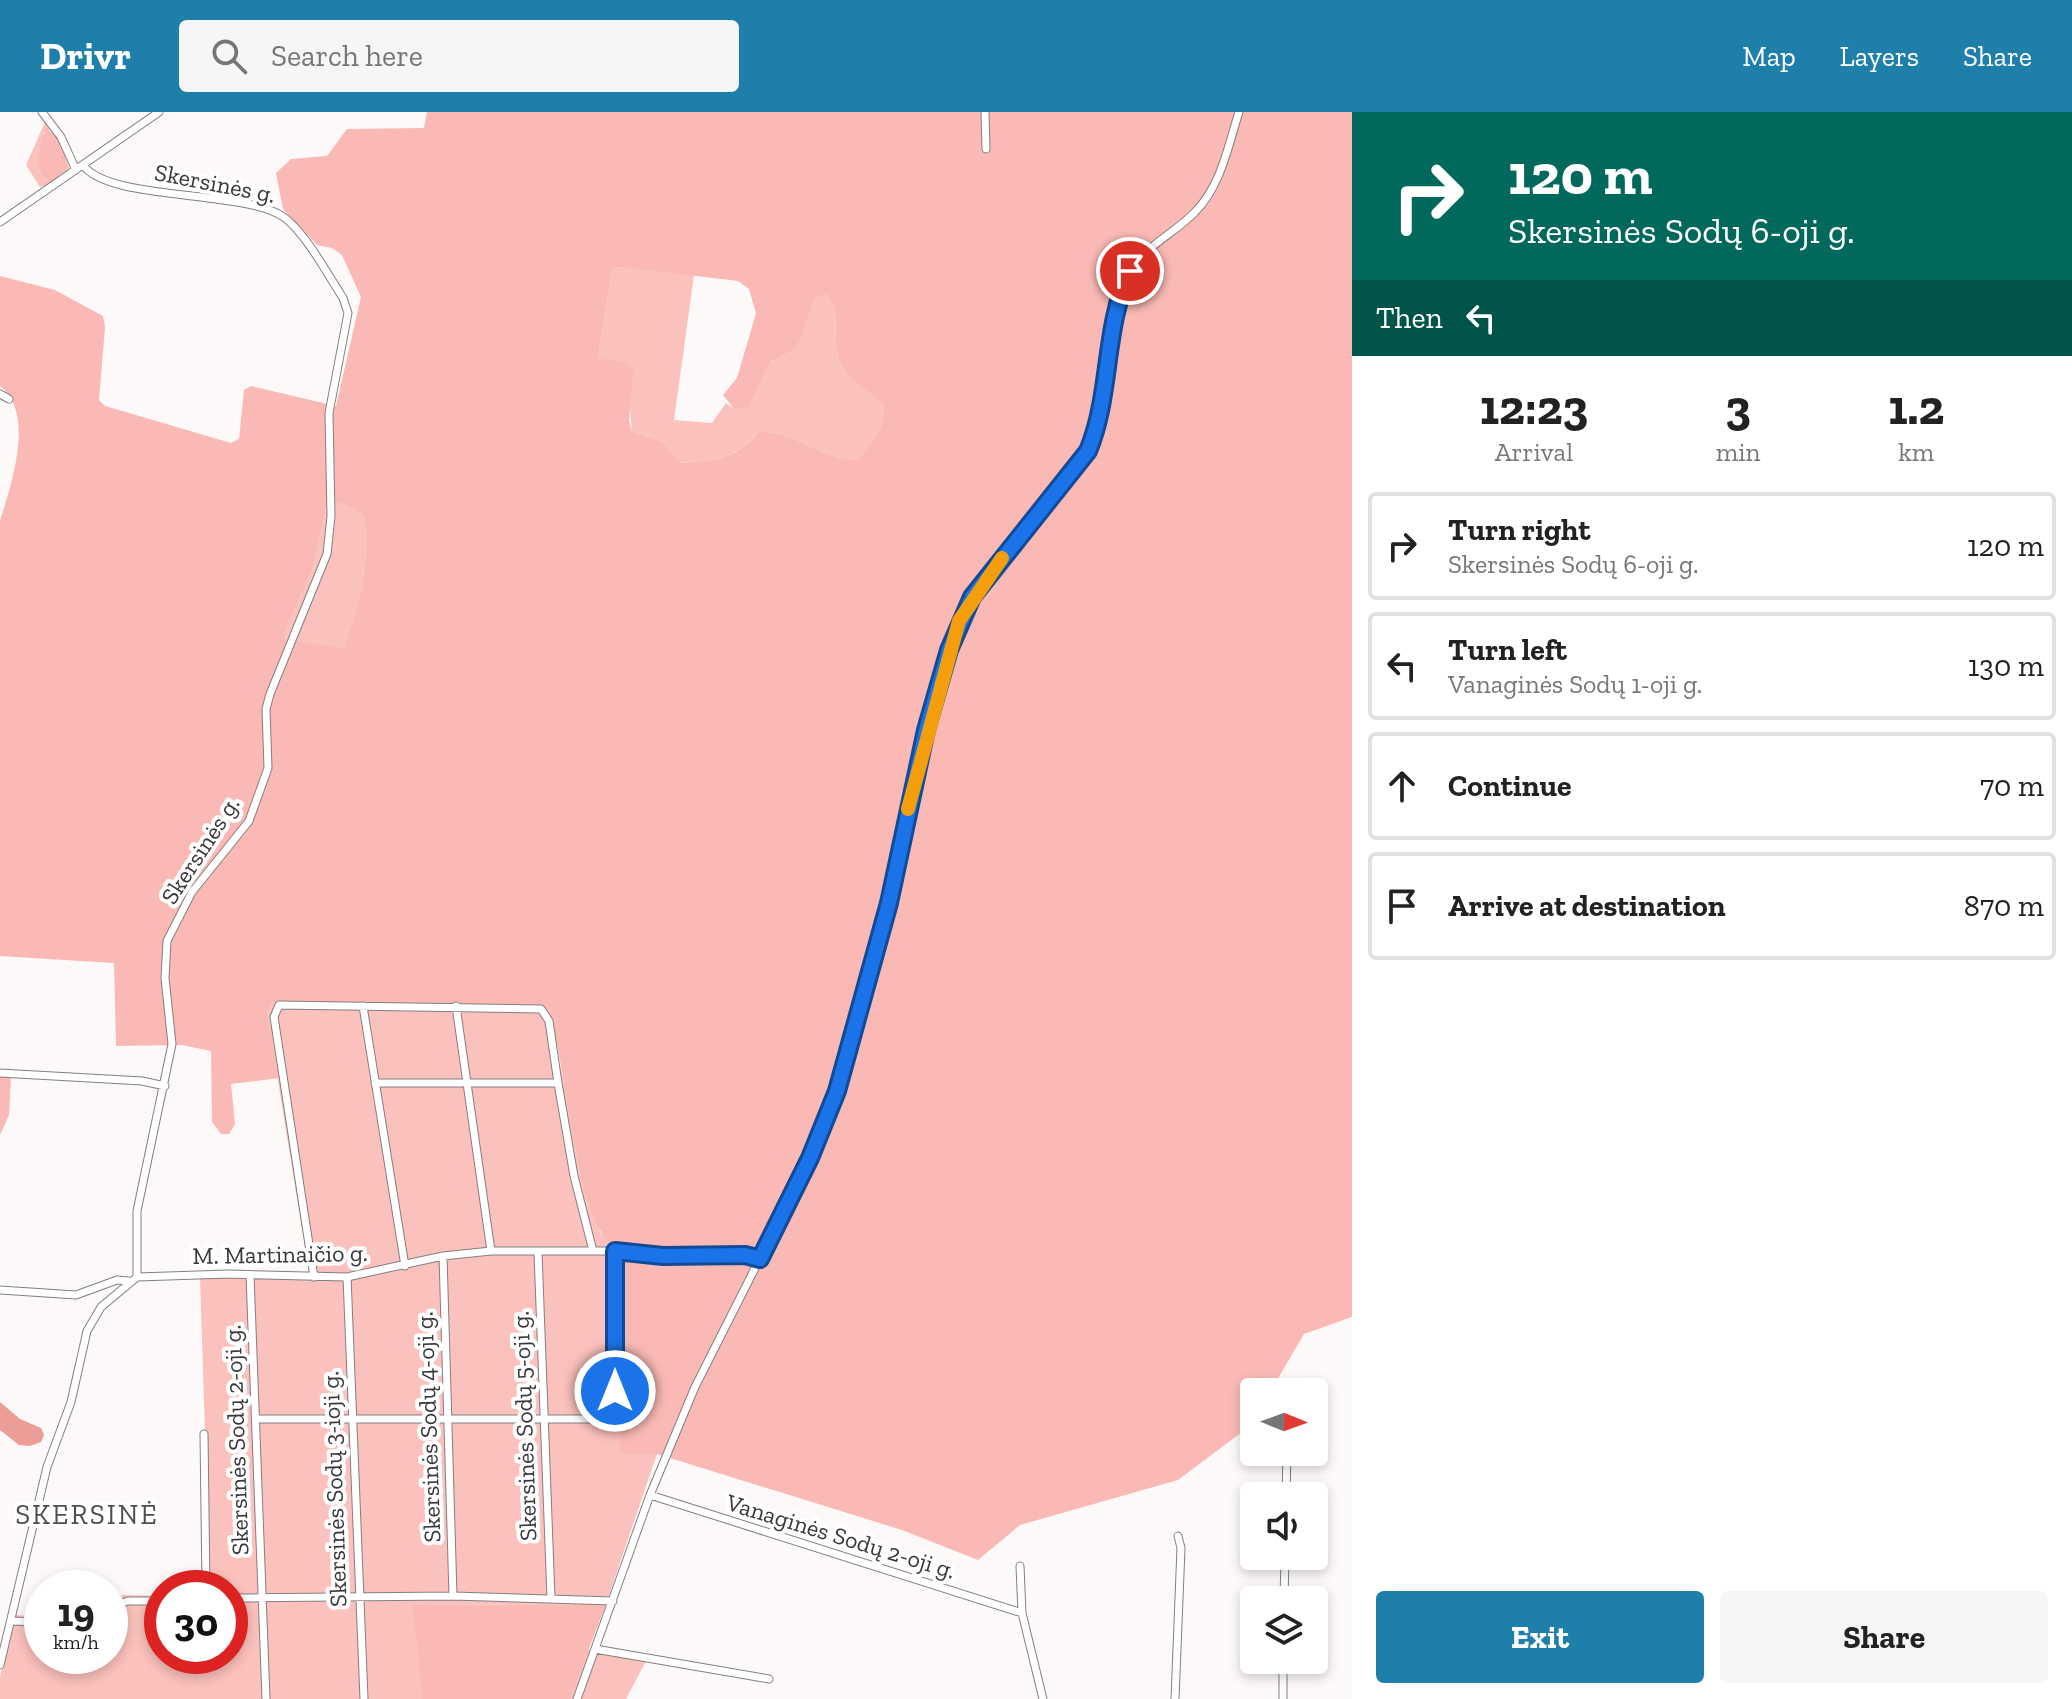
<!DOCTYPE html>
<html lang="en">
<head>
<meta charset="utf-8">
<style>
  :root { --surface:#fff; --page:#f6f6f6; --text:#222; --muted:#767676; --line:#e0e0e0; --accent:#1e7fab }
  body { margin:0; font-family:"Zilla Slab",serif; background:var(--page); color:var(--text); height:100vh; display:flex; flex-direction:column; font-size:30px; white-space:nowrap }
  * { box-sizing:border-box; margin:0 }
  p { font-size:26px; color:var(--muted) }
  .icon { flex:none; width:44px; height:44px; fill:none; stroke:currentColor; stroke-width:2; stroke-linecap:round; stroke-linejoin:round }
  .map { position:relative; flex:1; overflow:hidden }
  .drawer { display:flex; flex-direction:column; background:var(--surface); width:720px }
  .drawer>* { flex:none }
  .banner { background:#00695c; color:#fff; overflow:hidden }
  .needle { width:52px; rotate:91deg }
  .tools { position:absolute; left:1240px; top:1266px; display:grid; gap:16px }
  .tools a { display:grid; place-items:center; width:88px; height:88px; border-radius:8px; background:var(--surface); box-shadow:0 4px 12px #0003; font-size:40px }
  .speed { position:absolute; left:24px; top:1458px; display:flex; gap:16px; font-size:40px; font-weight:700; text-align:center }
  .speed>* { display:grid; place-content:center; width:104px; height:104px; border-radius:50%; background:var(--surface); box-shadow:0 4px 12px #0003; line-height:1 }
  .speed small { font-size:20px; font-weight:400 }
  .speed .limit { border:12px solid #d22; background:#fff; color:#111 }
  .pin { position:absolute; display:grid; place-items:center; width:68px; height:68px; color:#fff; margin:-34px; border:4px solid #fff; border-radius:50%; box-shadow:0 2px 8px #0007 }
  .me { position:absolute; width:88px; margin:-44px; rotate:0deg; stroke-linejoin:round; filter:drop-shadow(0 0 6px #0008) }
  .turn { display:flex; align-items:center; gap:28px; height:168px; padding:0 24px; font-size:36px }
  .turn .icon { width:104px; height:104px; stroke-width:2.5 }
  .turn b { display:block; font-size:56px; line-height:68px }
  .then { display:flex; align-items:center; height:76px; padding:0 24px; background:#0003; gap:16px; font-size:30px }
  .eta { display:flex; justify-content:space-evenly; align-items:center; height:136px; text-align:center }
  .eta b { font-size:48px; font-weight:700; line-height:56px }
  .action { display:flex; gap:16px; margin-top:auto; padding:16px 24px }
  .action a { flex:1; height:92px; border-radius:8px; background:var(--accent); color:#fff; font-size:32px; font-weight:700; line-height:92px; text-align:center }
  .action a+a { background:var(--page); color:var(--text) }
  ul { padding:0; list-style:none }
  li { display:flex; align-items:center; gap:24px; height:108px; margin:0 16px 12px; padding:0 8px; border:4px solid var(--line); border-radius:8px }
  li div { flex:1 }
  li b { display:block; font-size:30px }
  li em { font-style:normal }
  header { display:flex; align-items:center; gap:48px; box-sizing:border-box; height:112px; padding:0 40px; background:var(--accent); color:#fff }
  header strong { font-size:38px }
  nav { display:flex; gap:44px; margin-inline-start:auto; font-size:28px }
  .search { width:560px; height:72px; background:var(--page); display:flex; align-items:center; gap:20px; box-sizing:border-box; padding:0 28px; border-radius:8px; color:var(--muted); font-size:30px }
  main { display:flex; flex:1; min-height:0 }
  .map>svg:first-child { display:block }
  .green { fill:#fbc1bc }
  .forest { fill:#fab9b4; fill-rule:evenodd }
  .water { fill:#ec9d98 }
  .lines { fill:none; stroke-linecap:round; stroke-linejoin:round }
  .street-casing { stroke:#837f7f; stroke-width:9 }
  .street { stroke:#fff; stroke-width:7 }
  .route-casing { stroke:#114b97; stroke-width:20 }
  .route { stroke:#1a73e8; stroke-width:14 }
  .slow { stroke:#f59e0b; stroke-width:14 }
  .labels { text-anchor:middle; dominant-baseline:central; stroke-width:8; stroke-linejoin:round; paint-order:stroke }
  .street-label { font-size:24px; fill:#393737; stroke:#fff }
  .quarter-label { font-size:28px; letter-spacing:2px; fill:#514d4d; stroke:#fff }
</style>
</head>
<body>
<header>
<strong>Drivr</strong>
<div class="search"><svg class="icon" aria-label="search" viewBox="0 0 24 24"><circle cx="10" cy="10" r="6"/><path d="M15 15l6 6"/></svg>Search here</div>
<nav><a>Map</a><a>Layers</a><a>Share</a></nav>
</header>
<main>
<div class="map">
<svg width="1352" height="1587" viewBox="0 0 1352 1587">
  <rect width="100%" height="100%" fill="#fef9f9"/>
  <path class="green" d="M45,10L50,16L43,21L41,44L50,72L40,75L26,53Z
    M620,155L694,163L674,308L712,311L726,291L734,297L748,294L771,249C810,236 801,218 815,186L826,183C842,200 832,224 838,245C844,265 867,279 883,292C886,317 872,330 857,348C823,348 795,318 759,320C731,349 718,347 679,351L663,330L632,319L630,297L598,246L612,158Z
    M341,391L364,404C370,451 360,492 344,537L285,528L287,515L313,457L326,397Z
    M273,891L541,895L547,899L600,1120L618,1138L621,1342H657L606,1492L414,1493L422,1587H0V1565L15,1503L42,1505V1544H110V1489L123,1483L162,1484V1544H230V1476H210L200,1165L310,1167L267,901Z
    M587,1538L646,1549L626,1587H570Z"/>
  <path class="forest" d="M427,0H1352V1205L1304,1222L1270,1280H1254V1311L1178,1368L1020,1413L978,1448L902,1418L657,1342H620L618,1138C573,1114 569,949 547,899L541,895L273,891L267,901L279,966L231,972L235,1012L229,1022H221L212,1010L211,939L182,933L116,934L114,851L0,844V409C11,373 36,301 0,274V164L55,178L103,204L105,215L99,288L105,294L231,331L239,327L244,278L251,274L336,294L361,185L342,143L332,136L317,133L283,97L276,61L291,47L327,44L347,17L424,16ZM620,155L738,169L749,177L756,201L737,266L723,283L734,297L748,295L771,249C810,236 801,218 815,186L826,183C842,200 832,224 838,245C844,265 867,279 883,292C886,317 872,330 857,348C823,348 795,318 759,320C732,349 718,347 680,351L663,330L632,319L629,309L633,258L629,252L598,246L612,158ZM341,391L364,404C370,451 360,492 344,536L285,528L287,515L313,457L326,397Z
    M47,16L60,29L69,56L50,72C48,68 44,66 42,62C36,52 40,24 47,16Z
    M0,964L11,965L9,1003L0,1023Z
    M606,1492L570,1587H422L413,1493Z"/>
  <path class="water" d="M0,1290L20,1307L41,1316L44,1323L41,1330L30,1334L19,1333L0,1318Z"/>
  <g class="lines">
    <defs>
      <path id="street" d="M42,0L61,25L76,58
        M985,0L986,37
        M83,53C109,90 247,77 285,106C306,122 328,163 343,186L348,201L329,301L331,404L327,442L270,582L266,597L268,656L249,709L192,780L167,829L165,866L172,932L137,1099V1165
        M0,110L159,0
        M0,282L9,287
        M363,894L405,1154
        M456,894L491,1139
        M0,961L142,969L165,974
        M375,971H558L574,1064L593,1139
        M538,1141L551,1486
        M443,1144L453,1484
        M250,1163L266,1587
        M137,1165L229,1162L347,1165L443,1144L491,1139H615L663,1144L745,1143L760,1147
        M314,1165L274,905L279,893L541,897L549,909L558,971
        M347,1165L364,1587
        M0,1178L76,1183L117,1168L128,1169
        M256,1307H615V1139
        M204,1322L206,1476
        M650,1383L1022,1501
        M1286,1384L1287,1340
        M1020,1454L1022,1501L1043,1587
        M230,1486L453,1484L613,1489
        M1284,1488L1285,1444
        M110,1495L128,1489H162
        M11,1509L42,1510
        M595,1537L769,1567
        M0,1553L47,1355L71,1290L87,1219L101,1195L137,1165
        M577,1587L650,1383L695,1275L795,1077L837,979L889,791L919,645L949,538L972,485L1088,339L1097,318C1104,267 1103,201 1132,157C1148,132 1175,121 1195,100C1221,74 1228,34 1239,0
        M1175,1587L1181,1436L1178,1424
        M1283,1587V1548"/>
    </defs>
    <use href="#street" class="street-casing"/>
    <use href="#street" class="street"/>
  </g>
  <g class="lines">
    <defs>
      <path id="route" d="M615,1279V1139L663,1144L745,1143L760,1147L810,1046L837,979L889,791L926,618L949,538L972,485L1088,339C1112,281 1103,216 1130,159"/>
    </defs>
    <use href="#route" class="route-casing"/>
    <use href="#route" class="route"/>
    <path class="slow" d="M908,697L959,509L1002,446"/>
  </g>
  <g class="labels">
    <g class="street-label">
      <text transform="translate(215 71) rotate(11)">Skersinės g.</text>
      <text transform="translate(200 738) rotate(-57)">Skersinės g.</text>
      <text transform="translate(280 1142) rotate(-1)">M. Martinaičio g.</text>
      <text transform="translate(524 1314) rotate(-92)">Skersinės Sodų 5-oji g.</text>
      <text transform="translate(428 1315) rotate(-92)">Skersinės Sodų 4-oji g.</text>
      <text transform="translate(236 1328) rotate(-92)">Skersinės Sodų 2-oji g.</text>
      <text transform="translate(334 1377) rotate(-92)">Skersinės Sodų 3-ioji g.</text>
      <text transform="translate(841 1424) rotate(17)">Vanaginės Sodų 2-oji g.</text>
    </g>
    <g class="quarter-label">
      <text x="87" y="1402">SKERSINĖ</text>
    </g>
  </g>
</svg>
<div class="tools">
<a><svg class="needle" viewBox="-14 -14 28 28"><path d="M0-13l5 13h-10z" fill="#e53935"/><path d="M0 13l5-13h-10z" fill="#767676"/></svg></a>
<a><svg class="icon" aria-label="sound" viewBox="0 0 24 24"><path d="M4 9h4l5-4v14l-5-4H4zM17 9q2 3 0 6"/></svg></a>
<a><svg class="icon" aria-label="layers" viewBox="0 0 24 24"><path d="M12 4l9 5-9 5-9-5zM3 14l9 5 9-5"/></svg></a>
</div>
<div class="speed"><div>19<small>km/h</small></div><div class="limit">30</div></div>
<div class="pin" style="left:1130px;top:159px;background:#d93025"><svg class="icon" aria-label="arrive" viewBox="0 0 24 24"><path d="M6 21V4h12l-3 4 3 4H6"/></svg></div>
<svg class="me" style="left:615px;top:1279px" viewBox="-20 -20 40 40"><circle r="17" fill="#1a73e8" stroke="#fff" stroke-width="3"/><path d="M0-11L8 9 0 5-8 9z" fill="#fff"/></svg>
</div>
<section class="drawer">
<div class="banner">
<div class="turn"><svg class="icon" aria-label="right" viewBox="0 0 24 24"><path d="M7 20v-9h11M14 6l5 5-5 5"/></svg><div><b>120 m</b>Skersinės Sodų 6-oji g.</div></div>
<div class="then">Then<svg class="icon" aria-label="left" viewBox="0 0 24 24"><path d="M17 20v-9H6M10 6l-5 5 5 5"/></svg></div>
</div>
<div class="eta">
<div><b>12:23</b><p>Arrival</p></div>
<div><b>3</b><p>min</p></div>
<div><b>1.2</b><p>km</p></div>
</div>
<ul>
<li><svg class="icon" aria-label="right" viewBox="0 0 24 24"><path d="M7 20v-9h11M14 6l5 5-5 5"/></svg><div><b>Turn right</b><p>Skersinės Sodų 6-oji g.</p></div><em>120 m</em></li>
<li><svg class="icon" aria-label="left" viewBox="0 0 24 24"><path d="M17 20v-9H6M10 6l-5 5 5 5"/></svg><div><b>Turn left</b><p>Vanaginės Sodų 1-oji g.</p></div><em>130 m</em></li>
<li><svg class="icon" aria-label="ahead" viewBox="0 0 24 24"><path d="M12 20V5M6 11l6-6 6 6"/></svg><div><b>Continue</b></div><em>70 m</em></li>
<li><svg class="icon" aria-label="arrive" viewBox="0 0 24 24"><path d="M6 21V4h12l-3 4 3 4H6"/></svg><div><b>Arrive at destination</b></div><em>870 m</em></li>
</ul>
<div class="action"><a>Exit</a><a>Share</a></div>
</section>
</main>
</body>
</html>
